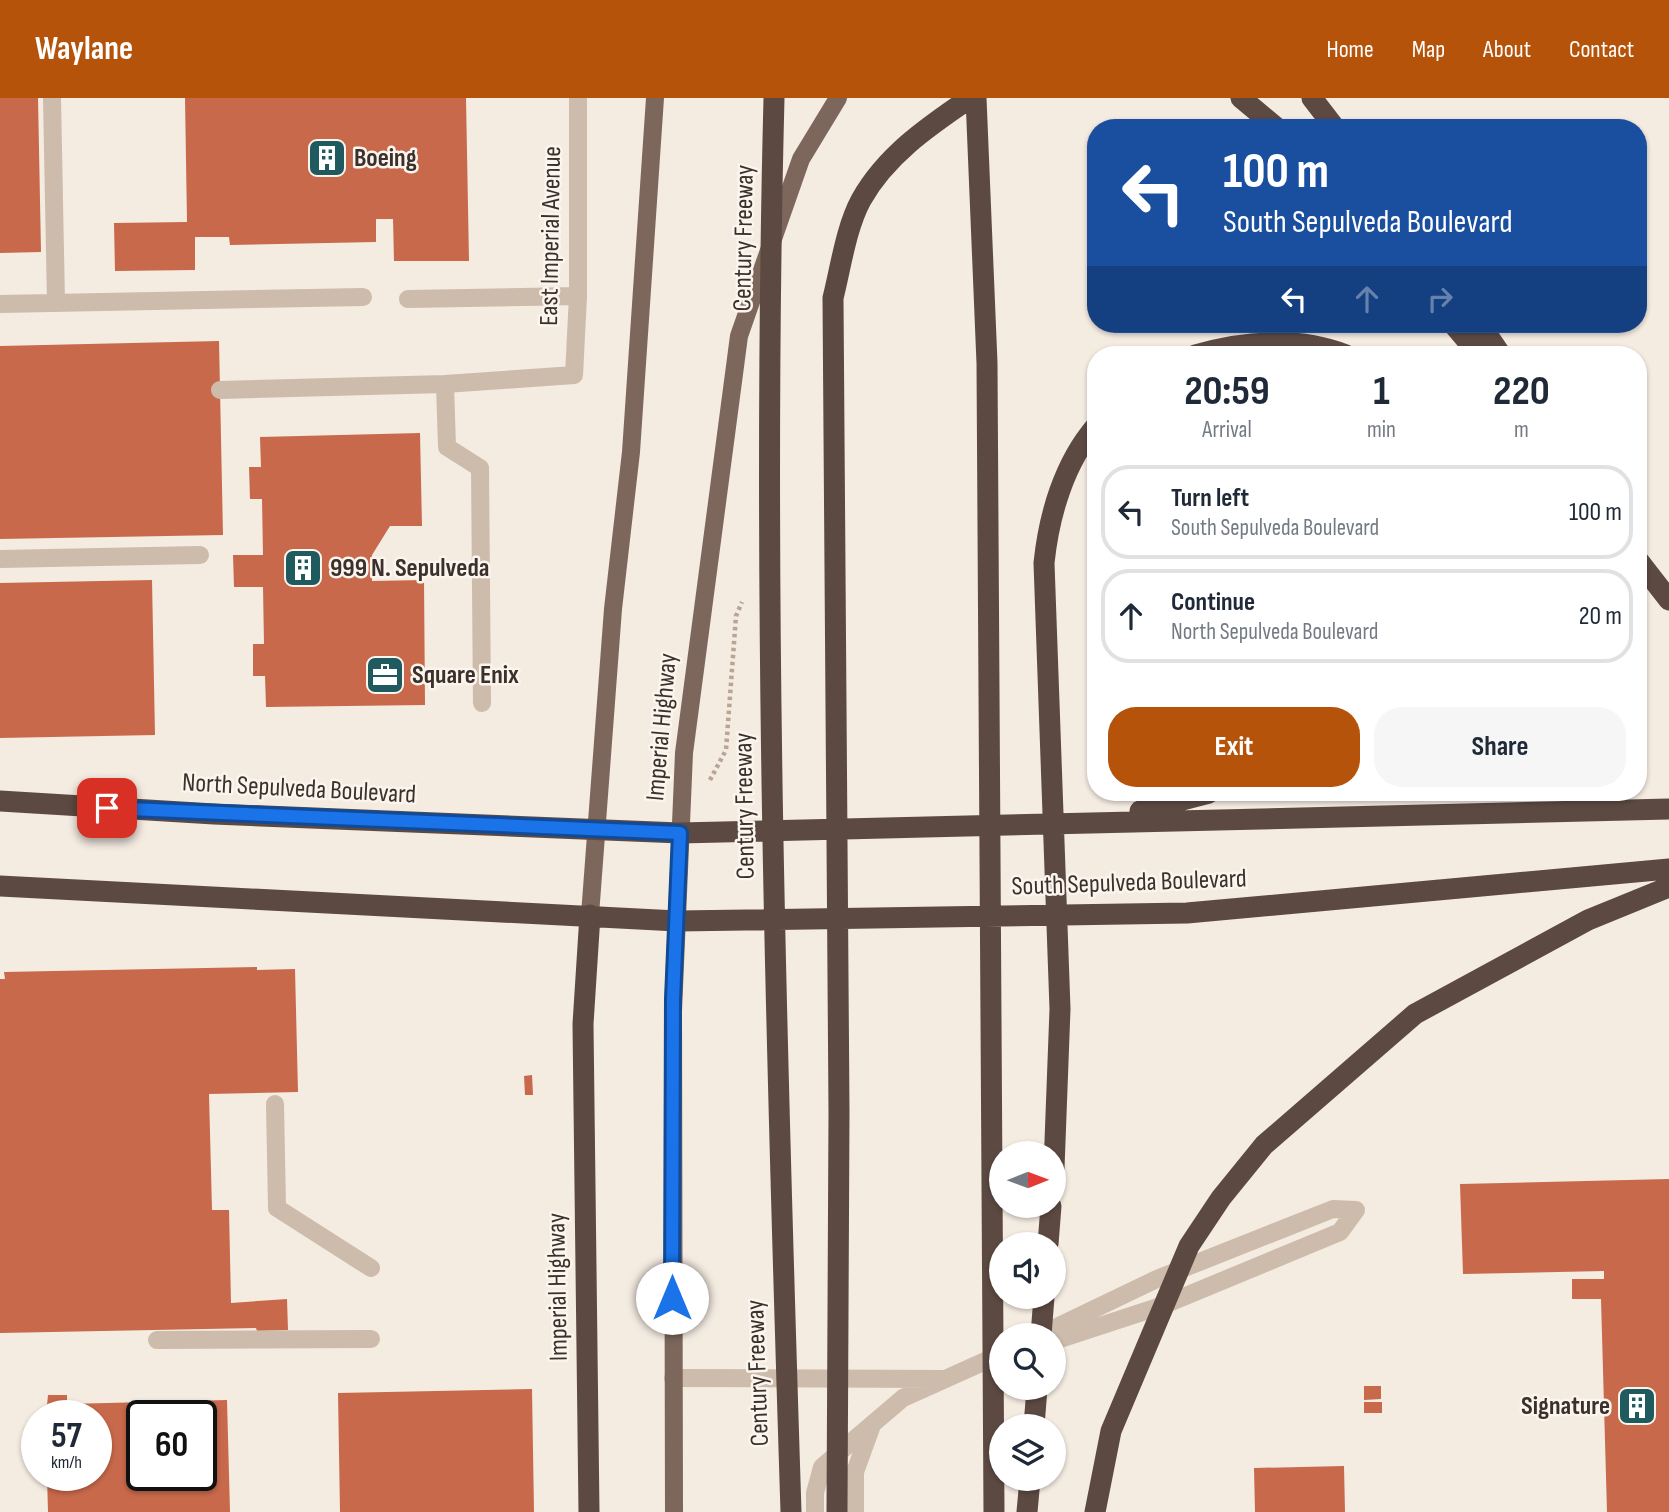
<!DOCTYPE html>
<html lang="en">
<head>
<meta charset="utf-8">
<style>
  :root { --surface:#fff; --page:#f6f6f7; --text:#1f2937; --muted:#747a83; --line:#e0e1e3; --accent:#b45309 }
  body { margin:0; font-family:"Sofia Sans Condensed",sans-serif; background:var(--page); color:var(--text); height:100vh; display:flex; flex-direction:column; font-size:26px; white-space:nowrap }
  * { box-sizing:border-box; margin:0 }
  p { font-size:23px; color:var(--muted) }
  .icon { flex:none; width:38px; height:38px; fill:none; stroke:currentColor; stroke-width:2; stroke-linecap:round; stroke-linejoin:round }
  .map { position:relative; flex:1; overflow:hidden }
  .details { position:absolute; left:1087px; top:248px; width:560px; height:455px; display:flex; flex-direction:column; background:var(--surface); border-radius:28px; box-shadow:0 2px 5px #0004 }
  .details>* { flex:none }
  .top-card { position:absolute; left:1087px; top:21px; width:560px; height:214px; border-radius:28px; box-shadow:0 2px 5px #0004; background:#1a4fa0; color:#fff; overflow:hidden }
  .needle { width:46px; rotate:89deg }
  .tools { position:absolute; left:989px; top:1043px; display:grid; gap:14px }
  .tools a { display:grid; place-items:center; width:77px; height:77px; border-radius:50%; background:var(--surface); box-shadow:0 2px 5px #0004; font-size:35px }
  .speed { position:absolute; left:21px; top:1302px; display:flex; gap:14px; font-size:35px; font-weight:700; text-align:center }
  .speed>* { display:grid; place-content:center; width:91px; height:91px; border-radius:50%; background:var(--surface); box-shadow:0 2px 5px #0004; line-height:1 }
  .speed small { font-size:18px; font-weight:400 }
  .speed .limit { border:4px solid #111; border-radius:10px; background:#fff; color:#111 }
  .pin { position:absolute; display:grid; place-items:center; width:60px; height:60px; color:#fff; margin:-30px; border-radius:14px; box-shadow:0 4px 10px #0006 }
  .me { position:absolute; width:77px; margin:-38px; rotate:0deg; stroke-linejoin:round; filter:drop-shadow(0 0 5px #0008) }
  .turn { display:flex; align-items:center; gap:24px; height:147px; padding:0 21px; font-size:32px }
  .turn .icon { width:91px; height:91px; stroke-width:2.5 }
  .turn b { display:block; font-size:49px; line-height:60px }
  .lanes { display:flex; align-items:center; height:66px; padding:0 21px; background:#0003; justify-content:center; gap:35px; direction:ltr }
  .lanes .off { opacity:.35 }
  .eta { display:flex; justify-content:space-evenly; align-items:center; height:119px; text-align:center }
  .eta b { font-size:42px; font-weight:700; line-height:49px }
  .primary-button { display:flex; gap:14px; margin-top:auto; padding:14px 21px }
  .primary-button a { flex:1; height:80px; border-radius:28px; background:var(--accent); color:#fff; font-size:28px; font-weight:700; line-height:80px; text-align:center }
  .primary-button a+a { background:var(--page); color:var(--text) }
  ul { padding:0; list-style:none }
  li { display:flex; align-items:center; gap:21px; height:94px; margin:0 14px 10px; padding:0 7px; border:4px solid var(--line); border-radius:28px }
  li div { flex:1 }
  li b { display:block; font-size:26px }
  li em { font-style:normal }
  header { display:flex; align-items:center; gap:42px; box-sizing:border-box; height:98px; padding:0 35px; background:var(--accent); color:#fff }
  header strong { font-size:33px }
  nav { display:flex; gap:38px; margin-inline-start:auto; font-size:24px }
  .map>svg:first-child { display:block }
  .building { fill:#c8694b; fill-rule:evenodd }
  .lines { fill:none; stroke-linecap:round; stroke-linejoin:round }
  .path { stroke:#b9a596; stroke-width:4.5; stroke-dasharray:3.5 3.5; stroke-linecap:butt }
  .minor { stroke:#cdbbac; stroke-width:18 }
  .major { stroke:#7d675c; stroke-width:18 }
  .highway { stroke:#5c4a42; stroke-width:21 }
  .route-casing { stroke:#114b97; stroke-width:18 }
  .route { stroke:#1a73e8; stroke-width:12 }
  .labels { text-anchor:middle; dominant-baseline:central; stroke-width:5; stroke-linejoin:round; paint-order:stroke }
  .poi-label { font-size:26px; font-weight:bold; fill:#3b302b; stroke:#fbf5ee; text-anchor:start }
  .street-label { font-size:26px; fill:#3b302b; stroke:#fbf5ee }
</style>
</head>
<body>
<header>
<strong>Waylane</strong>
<nav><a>Home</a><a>Map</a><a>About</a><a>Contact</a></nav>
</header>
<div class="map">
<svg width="1669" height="1414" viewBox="0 0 1669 1414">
  <rect width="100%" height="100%" fill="#f4ebe1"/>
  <path class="building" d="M0,0H38L41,154L0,155Z
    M185,0H466L469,163H394L393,121H376V144L230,147L229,139H195V172L115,173L114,125L187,124Z
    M219,243L223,437L0,441V248Z
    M420,335L422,428H390L372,457V483L424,482L425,607L266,609L265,578H253V546H264L263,489H234L233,457H263L262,401H250L249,369H261L260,339Z
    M152,482L155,637L0,640V485Z
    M257,869V872L295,871L298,994L209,996L212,1112H229L231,1205L287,1201L288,1232L257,1233L256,1230L0,1235V881H5L4,874Z
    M532,977L533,997H525L524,978Z
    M1669,1081V1414H1607L1601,1201H1572V1181H1604V1173L1463,1176L1460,1086Z
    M1364,1288H1381V1301L1364,1302Z
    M532,1291L534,1414H340L338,1295Z
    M48,1297H67V1306L227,1302L230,1414H48L47,1377H96V1318H46ZM142,1318H201V1377H142Z
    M1364,1304H1382V1315H1364Z
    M1344,1368L1345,1414H1255L1254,1370Z"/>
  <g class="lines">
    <path class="path" d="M710,682L726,652L736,518L742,504"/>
    <path class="minor" d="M52,0L56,205
      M408,201L578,198
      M0,206L363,199
      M445,286L447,349L480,370L482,605
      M220,292L445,286L574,277L578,198V0
      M0,461L200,457
      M275,1006L277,1110L371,1170
      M1040,1237L1159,1180L1333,1111L1356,1112
      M157,1242L371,1241
      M1054,1243L1164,1207L1340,1134L1356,1112
      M673,1280L945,1281
      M815,1414V1395L822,1369L903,1300L1001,1256
      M855,1414V1374L871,1330"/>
    <path class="major" d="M590,817L613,511L631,354L655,0
      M674,1414L673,913L684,655L739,238L801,61L838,0"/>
    <path class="highway" d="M774,0C762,471 776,943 791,1414
      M976,0L987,265L994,1414
      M1241,0L1277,30
      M1312,0L1335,30
      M1453,226L1479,257
      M1480,226L1501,257
      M1195,257C1243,243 1298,238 1346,257
      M1638,462L1669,502
      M0,703L214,716L680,735L1669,711
      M1140,713L1209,695
      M0,788L677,823L1187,815L1669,771
      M1054,1070L1060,911L1044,465C1049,417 1064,365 1096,328
      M1048,1146L1051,1108
      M1041,1237L1044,1199
      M1034,1328L1037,1290
      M589,1414L583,926L590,817
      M837,1414L839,1014L833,200C841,168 846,130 861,102C886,57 929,28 970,0
      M1027,1414L1030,1381
      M1095,1414L1111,1333L1189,1148L1221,1100L1264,1047L1415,916L1588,822L1669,789"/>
  </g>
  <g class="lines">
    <defs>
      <path id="route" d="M107,710L680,735L673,901L672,1200"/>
    </defs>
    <use href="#route" class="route-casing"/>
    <use href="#route" class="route"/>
  </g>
  <defs>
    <symbol id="building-square" viewBox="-11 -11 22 22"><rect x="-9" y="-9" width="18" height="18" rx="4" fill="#1f5a5e" stroke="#fbf5ee"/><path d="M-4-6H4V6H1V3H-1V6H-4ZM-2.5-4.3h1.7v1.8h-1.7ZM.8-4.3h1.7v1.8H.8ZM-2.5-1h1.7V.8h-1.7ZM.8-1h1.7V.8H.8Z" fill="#fff"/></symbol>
    <symbol id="office-square" viewBox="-11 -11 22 22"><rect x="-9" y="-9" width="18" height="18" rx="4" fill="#1f5a5e" stroke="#fbf5ee"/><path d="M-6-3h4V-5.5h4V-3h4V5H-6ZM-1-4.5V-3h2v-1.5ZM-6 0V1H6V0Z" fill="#fff"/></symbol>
  </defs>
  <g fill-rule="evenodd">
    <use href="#building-square" x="305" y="38" width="44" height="44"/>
    <use href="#building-square" x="281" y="448" width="44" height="44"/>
    <use href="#office-square" x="363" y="555" width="44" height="44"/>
    <use href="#building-square" x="1615" y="1286" width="44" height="44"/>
  </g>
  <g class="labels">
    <g class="poi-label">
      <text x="354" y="60">Boeing</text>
      <text x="330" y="470">999 N. Sepulveda</text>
      <text x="412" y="577">Square Enix</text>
      <text x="1610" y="1308" text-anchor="end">Signature</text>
    </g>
    <g class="street-label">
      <text transform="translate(551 138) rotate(-89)">East Imperial Avenue</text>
      <text transform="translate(744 140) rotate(-89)">Century Freeway</text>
      <text transform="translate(662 629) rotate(-85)">Imperial Highway</text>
      <text transform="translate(299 691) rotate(3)">North Sepulveda Boulevard</text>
      <text transform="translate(745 708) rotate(-91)">Century Freeway</text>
      <text transform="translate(1129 785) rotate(-2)">South Sepulveda Boulevard</text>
      <text transform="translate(558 1189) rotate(-91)">Imperial Highway</text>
      <text transform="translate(758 1275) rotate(-92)">Century Freeway</text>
    </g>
  </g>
</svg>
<div class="tools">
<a><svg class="needle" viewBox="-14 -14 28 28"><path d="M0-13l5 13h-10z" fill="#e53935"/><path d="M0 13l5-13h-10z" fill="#747a83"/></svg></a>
<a><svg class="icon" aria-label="sound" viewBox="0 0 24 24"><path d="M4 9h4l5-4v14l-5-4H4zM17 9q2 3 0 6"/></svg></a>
<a><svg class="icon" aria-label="search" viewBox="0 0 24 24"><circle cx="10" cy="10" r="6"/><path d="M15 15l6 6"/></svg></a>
<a><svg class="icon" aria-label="layers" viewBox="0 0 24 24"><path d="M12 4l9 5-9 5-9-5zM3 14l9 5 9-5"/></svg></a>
</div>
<div class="speed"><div>57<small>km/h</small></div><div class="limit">60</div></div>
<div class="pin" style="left:107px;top:710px;background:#d93025"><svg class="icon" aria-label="arrive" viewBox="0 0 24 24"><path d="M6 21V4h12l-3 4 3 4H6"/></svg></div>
<svg class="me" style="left:672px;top:1200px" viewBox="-20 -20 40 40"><circle r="19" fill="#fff"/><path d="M0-13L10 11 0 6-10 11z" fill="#1a73e8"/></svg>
<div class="top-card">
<div class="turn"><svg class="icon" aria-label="left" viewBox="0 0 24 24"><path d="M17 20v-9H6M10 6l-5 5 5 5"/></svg><div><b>100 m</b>South Sepulveda Boulevard</div></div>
<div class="lanes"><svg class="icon" aria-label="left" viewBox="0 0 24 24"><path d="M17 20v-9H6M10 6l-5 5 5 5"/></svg><svg class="icon off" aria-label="ahead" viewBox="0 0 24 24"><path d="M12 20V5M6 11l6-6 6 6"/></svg><svg class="icon off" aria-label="right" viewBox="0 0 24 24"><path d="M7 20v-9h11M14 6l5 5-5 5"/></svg></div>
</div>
<section class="details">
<div class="eta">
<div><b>20:59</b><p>Arrival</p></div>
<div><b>1</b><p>min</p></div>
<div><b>220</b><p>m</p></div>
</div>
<ul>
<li><svg class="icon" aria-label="left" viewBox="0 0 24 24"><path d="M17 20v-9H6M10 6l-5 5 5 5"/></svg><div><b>Turn left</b><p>South Sepulveda Boulevard</p></div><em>100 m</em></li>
<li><svg class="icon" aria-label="ahead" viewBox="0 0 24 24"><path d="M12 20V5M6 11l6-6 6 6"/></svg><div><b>Continue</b><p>North Sepulveda Boulevard</p></div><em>20 m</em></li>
</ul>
<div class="primary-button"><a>Exit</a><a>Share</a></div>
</section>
</div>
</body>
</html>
